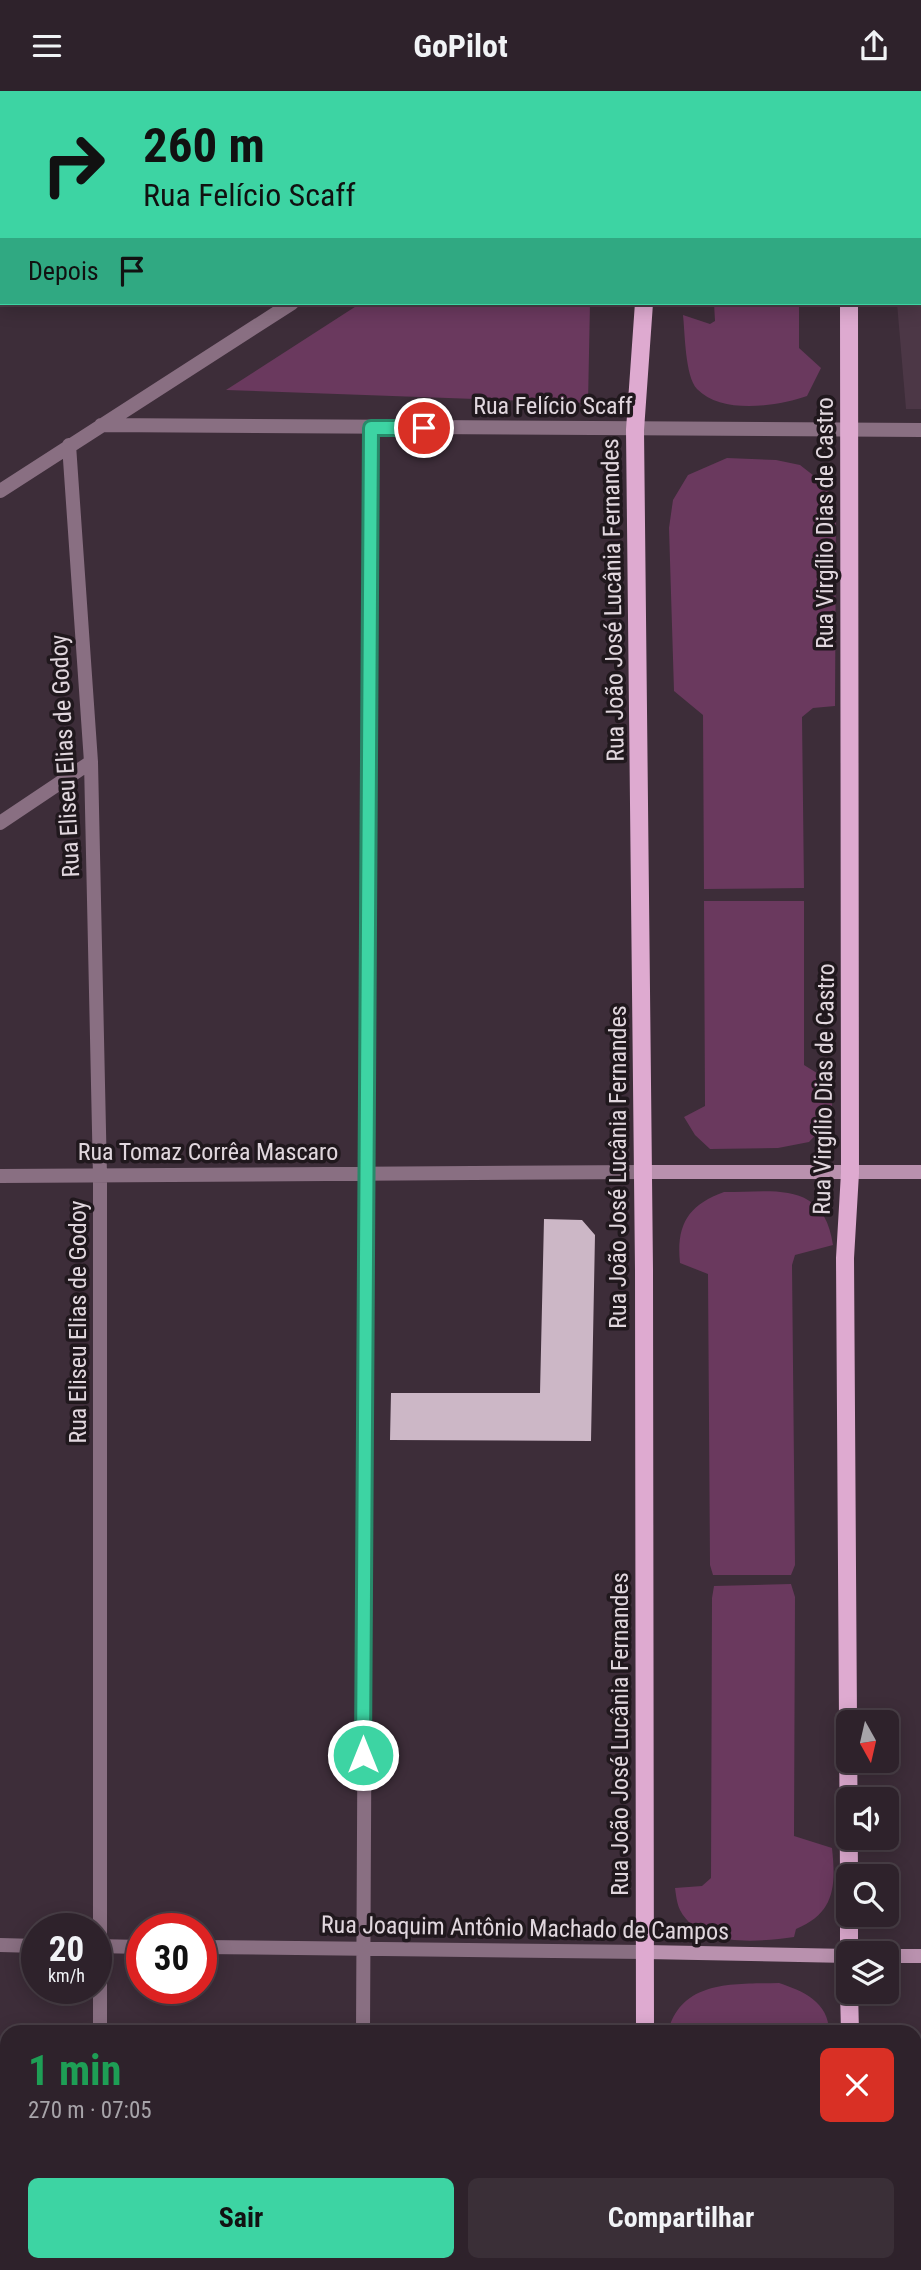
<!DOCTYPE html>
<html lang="pt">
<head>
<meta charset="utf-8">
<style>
  :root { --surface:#2e222b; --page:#3a2f37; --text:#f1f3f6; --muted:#a7a4a9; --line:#493f47; --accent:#3dd4a3 }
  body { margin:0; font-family:"Roboto Condensed",sans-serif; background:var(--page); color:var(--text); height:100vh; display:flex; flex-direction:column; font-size:26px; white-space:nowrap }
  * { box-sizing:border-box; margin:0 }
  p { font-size:23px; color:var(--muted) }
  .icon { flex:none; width:38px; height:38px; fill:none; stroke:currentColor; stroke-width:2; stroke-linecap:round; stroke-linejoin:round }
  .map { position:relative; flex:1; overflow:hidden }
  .panel { position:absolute; left:0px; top:1934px; width:922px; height:247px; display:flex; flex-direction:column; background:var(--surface); border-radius:21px 21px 0 0; box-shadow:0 4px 18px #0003,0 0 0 2px var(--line) }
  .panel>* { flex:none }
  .banner { position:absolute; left:0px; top:0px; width:922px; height:214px; box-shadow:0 4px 18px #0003,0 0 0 2px var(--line); background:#3dd4a3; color:#111; overflow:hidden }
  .needle { width:46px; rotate:172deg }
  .tools { position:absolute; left:836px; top:1619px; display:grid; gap:14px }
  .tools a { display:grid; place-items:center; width:63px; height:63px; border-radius:10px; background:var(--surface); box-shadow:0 4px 18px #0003,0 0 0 2px var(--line); font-size:35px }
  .speed { position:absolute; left:21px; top:1822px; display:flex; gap:14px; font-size:35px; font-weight:700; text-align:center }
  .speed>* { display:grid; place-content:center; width:91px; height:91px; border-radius:50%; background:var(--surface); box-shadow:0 4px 18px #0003,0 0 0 2px var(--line); line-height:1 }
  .speed small { font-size:18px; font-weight:400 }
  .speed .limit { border:10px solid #d22; background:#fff; color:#111 }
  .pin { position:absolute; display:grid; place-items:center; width:60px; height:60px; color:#fff; margin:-30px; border:4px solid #fff; border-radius:50%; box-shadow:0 2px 7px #0007 }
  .me { position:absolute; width:77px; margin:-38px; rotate:0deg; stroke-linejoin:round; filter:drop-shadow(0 0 5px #0008) }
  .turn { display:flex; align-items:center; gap:24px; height:147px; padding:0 28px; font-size:32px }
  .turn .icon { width:91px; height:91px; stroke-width:2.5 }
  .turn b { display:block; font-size:49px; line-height:60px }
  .then { display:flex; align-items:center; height:66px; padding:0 28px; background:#0003; gap:14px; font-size:26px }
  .round { display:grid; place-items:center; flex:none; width:74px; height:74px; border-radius:10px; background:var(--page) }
  .headline { display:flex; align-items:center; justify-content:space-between; height:119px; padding:0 28px }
  h1 { font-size:42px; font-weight:700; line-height:52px; color:#1e9e55 }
  .button { display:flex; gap:14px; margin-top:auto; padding:14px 28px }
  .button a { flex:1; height:80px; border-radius:10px; background:var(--accent); color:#111; font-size:28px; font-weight:700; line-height:80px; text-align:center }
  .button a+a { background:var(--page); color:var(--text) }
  header { display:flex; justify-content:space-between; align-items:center; height:91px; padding:0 28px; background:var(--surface); font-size:32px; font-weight:700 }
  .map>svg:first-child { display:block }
  .built { fill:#4c3746 }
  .green { fill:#6a395e }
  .building { fill:#ccb7c6 }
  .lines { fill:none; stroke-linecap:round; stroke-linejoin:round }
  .minor { stroke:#896f82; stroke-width:14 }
  .secondary { stroke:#b991ae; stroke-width:14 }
  .primary { stroke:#deaad0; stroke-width:18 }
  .route-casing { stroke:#288a6a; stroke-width:18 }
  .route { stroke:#3dd4a3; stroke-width:12 }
  .labels { text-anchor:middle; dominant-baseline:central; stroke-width:7; stroke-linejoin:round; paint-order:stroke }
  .street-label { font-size:24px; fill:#e1d7de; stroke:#20181d }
</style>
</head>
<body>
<header><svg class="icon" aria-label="menu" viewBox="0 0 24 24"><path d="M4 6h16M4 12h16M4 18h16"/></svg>GoPilot<svg class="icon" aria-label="share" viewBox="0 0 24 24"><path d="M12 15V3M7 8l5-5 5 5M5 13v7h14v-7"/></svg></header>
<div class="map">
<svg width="921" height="2179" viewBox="0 0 921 2179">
  <rect width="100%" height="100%" fill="#3d2d39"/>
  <path class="built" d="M921,10V318H906L897,212H920Z"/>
  <path class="green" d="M361,212H590L588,312L226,299Z
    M714,212H799V257L821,277L807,305C778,315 722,324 697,298C685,285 685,242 683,224L710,233L715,230Z
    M727,367L776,369L800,374L827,395L836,423L835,615L813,617L802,626L804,797L704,798L703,624L674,600L669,437L673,409L688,384Z
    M704,810H804V974L833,992L832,1015L828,1031L809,1051L778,1057L710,1058L695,1044L684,1026L705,1015Z
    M724,1101C774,1101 824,1089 833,1154L795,1164L792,1174L795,1474L791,1484H713L710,1474L708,1183L680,1172C676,1134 688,1114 724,1101Z
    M791,1493L795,1506L794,1745L832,1757C836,1795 835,1822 796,1838L794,1846C758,1851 700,1857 680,1819C677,1813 676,1804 675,1797L702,1795L711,1787L712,1507L714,1495Z
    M779,1892C803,1900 829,1911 829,1941H668C681,1888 736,1893 779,1892Z
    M705,2174H801V2179H705Z"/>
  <path class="building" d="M544,1128L582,1129L595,1144L591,1350L390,1349L391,1302H540Z"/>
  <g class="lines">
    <path class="minor" d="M71,2L74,0
      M620,2L623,0
      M0,50L2,49
      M101,334L921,339
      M69,354L91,671L100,1085V1941
      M0,400L292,212
      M0,732L91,671
      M0,1085L643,1081
      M0,1854L37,1855
      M96,1855L142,1856
      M201,1856L645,1861
      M363,1941L371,337
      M363,2174V2179
      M903,2174L921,2175
      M100,2179V2174"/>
    <path class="secondary" d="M643,1081H921
      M645,1861L849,1865
      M887,1865H921"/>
    <path class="primary" d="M641,0V2
      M853,2V0
      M644,212L635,339L644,1179L645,1941
      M849,1785L845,1167L850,1082L849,212
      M849,1824V1862
      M849,1900L850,1941
      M646,2174V2179
      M851,2179V2174"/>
  </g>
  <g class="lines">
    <defs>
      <path id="route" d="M363,1664L371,337H424"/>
    </defs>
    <use href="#route" class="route-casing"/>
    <use href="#route" class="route"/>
  </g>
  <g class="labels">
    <g class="street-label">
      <text x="553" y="315">Rua Felício Scaff</text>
      <text transform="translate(825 432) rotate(-90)">Rua Virgílio Dias de Castro</text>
      <text transform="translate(613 509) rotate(-91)">Rua João José Lucânia Fernandes</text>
      <text transform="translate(65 665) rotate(-93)">Rua Eliseu Elias de Godoy</text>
      <text transform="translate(824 998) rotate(-89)">Rua Virgílio Dias de Castro</text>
      <text x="208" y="1061">Rua Tomaz Corrêa Mascaro</text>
      <text transform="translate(618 1076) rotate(-90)">Rua João José Lucânia Fernandes</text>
      <text transform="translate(78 1231) rotate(-90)">Rua Eliseu Elias de Godoy</text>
      <text transform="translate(620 1643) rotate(-90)">Rua João José Lucânia Fernandes</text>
      <text transform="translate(525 1837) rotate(1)">Rua Joaquim Antônio Machado de Campos</text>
    </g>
  </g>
</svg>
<div class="tools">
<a><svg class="needle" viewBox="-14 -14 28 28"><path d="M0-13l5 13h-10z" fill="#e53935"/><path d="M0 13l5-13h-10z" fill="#a7a4a9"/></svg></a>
<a><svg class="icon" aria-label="sound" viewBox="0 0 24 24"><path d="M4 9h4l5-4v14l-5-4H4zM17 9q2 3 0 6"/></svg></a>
<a><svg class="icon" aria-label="search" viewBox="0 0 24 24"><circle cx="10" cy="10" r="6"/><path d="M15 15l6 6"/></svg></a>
<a><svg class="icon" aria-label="layers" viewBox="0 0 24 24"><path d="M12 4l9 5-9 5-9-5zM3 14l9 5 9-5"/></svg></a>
</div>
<div class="speed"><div>20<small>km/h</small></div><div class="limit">30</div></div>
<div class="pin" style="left:424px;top:337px;background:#d93025"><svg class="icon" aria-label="arrive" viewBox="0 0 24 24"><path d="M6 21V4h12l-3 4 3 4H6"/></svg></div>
<svg class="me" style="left:363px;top:1664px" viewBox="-20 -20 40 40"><circle r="17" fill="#3dd4a3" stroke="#fff" stroke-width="3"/><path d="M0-11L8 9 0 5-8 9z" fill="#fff"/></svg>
<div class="banner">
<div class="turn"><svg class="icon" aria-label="right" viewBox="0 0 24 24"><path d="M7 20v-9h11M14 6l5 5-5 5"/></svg><div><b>260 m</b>Rua Felício Scaff</div></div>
<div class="then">Depois<svg class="icon" aria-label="arrive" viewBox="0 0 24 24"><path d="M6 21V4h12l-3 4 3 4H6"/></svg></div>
</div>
<section class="panel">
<div class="headline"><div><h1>1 min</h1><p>270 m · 07:05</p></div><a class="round" style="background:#d93025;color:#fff"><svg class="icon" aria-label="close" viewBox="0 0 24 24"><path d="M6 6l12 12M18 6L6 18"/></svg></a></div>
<div class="button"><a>Sair</a><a>Compartilhar</a></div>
</section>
</div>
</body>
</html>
